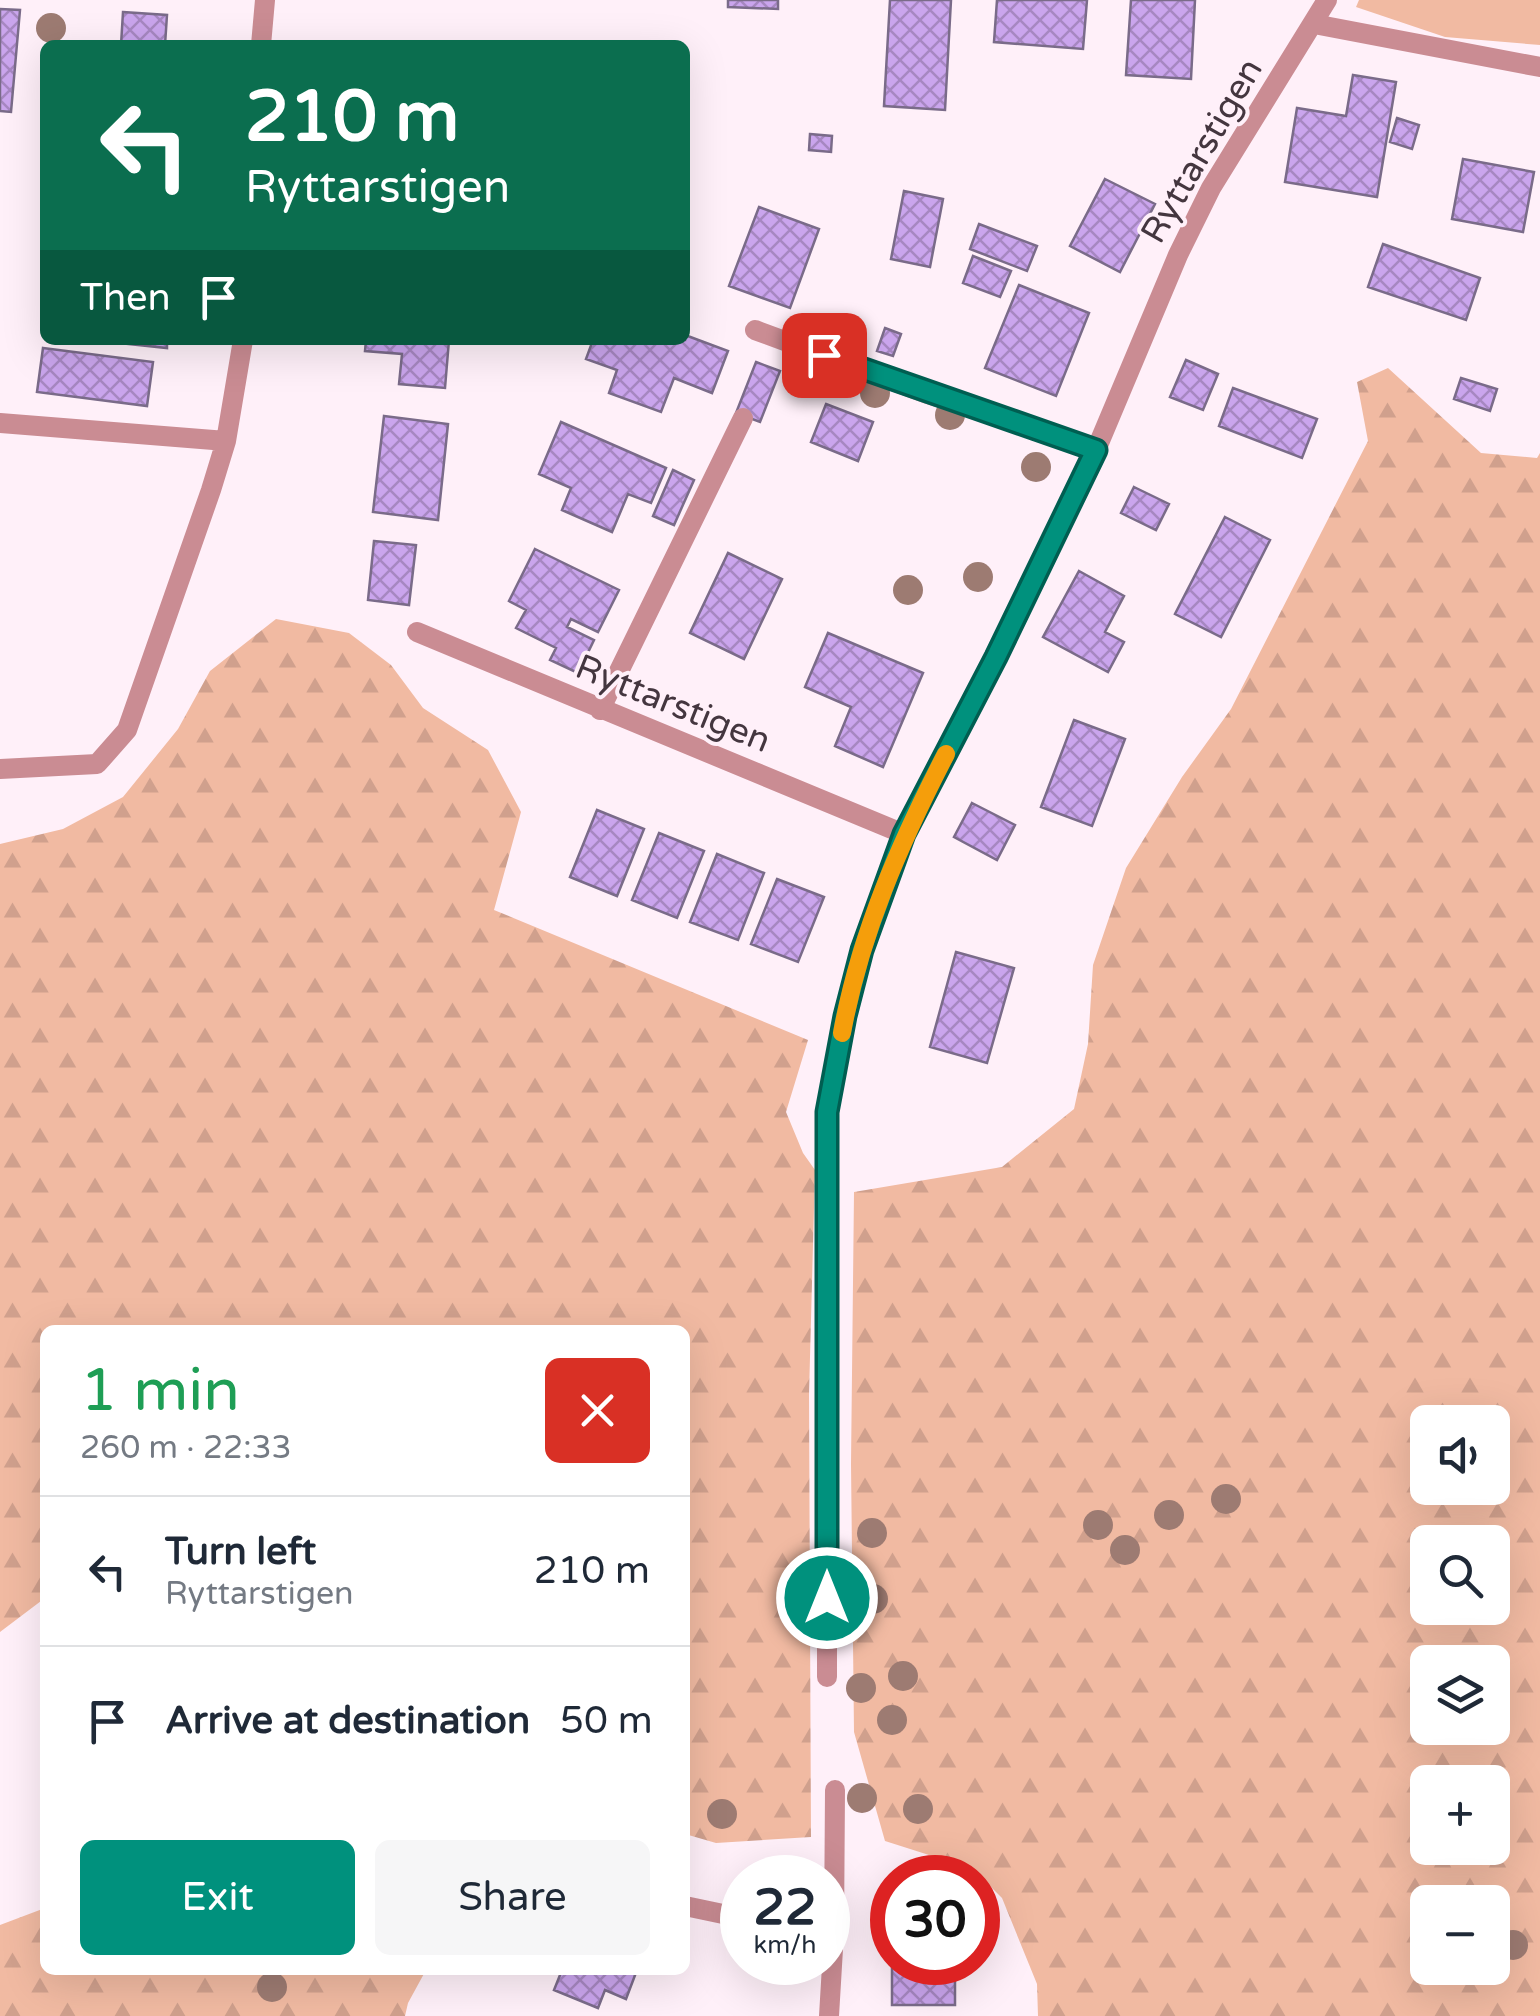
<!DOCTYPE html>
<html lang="en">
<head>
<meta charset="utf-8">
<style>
  :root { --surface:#fff; --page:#f6f6f7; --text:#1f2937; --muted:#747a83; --line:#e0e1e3; --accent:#00917d }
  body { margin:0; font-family:"Varela Round",sans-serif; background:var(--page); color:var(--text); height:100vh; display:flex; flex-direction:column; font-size:38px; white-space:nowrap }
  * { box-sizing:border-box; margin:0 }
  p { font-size:32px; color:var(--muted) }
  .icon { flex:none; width:55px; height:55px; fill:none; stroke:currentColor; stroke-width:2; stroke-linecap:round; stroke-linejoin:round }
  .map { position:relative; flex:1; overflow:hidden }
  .drawer { position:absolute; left:40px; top:1325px; width:650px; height:650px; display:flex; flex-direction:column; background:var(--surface); border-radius:15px; box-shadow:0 10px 40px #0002 }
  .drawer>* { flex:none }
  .top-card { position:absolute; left:40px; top:40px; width:650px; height:305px; border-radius:15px; box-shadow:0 10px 40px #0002; background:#0b6e4f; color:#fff; overflow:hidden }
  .tools { position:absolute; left:1410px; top:1405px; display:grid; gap:20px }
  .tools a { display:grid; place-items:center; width:100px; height:100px; border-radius:15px; background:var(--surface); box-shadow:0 10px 40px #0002; font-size:50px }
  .speed { position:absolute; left:720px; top:1855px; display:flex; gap:20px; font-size:50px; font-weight:700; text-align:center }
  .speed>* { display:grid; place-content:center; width:130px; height:130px; border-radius:50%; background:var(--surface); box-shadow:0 10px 40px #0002; line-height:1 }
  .speed small { font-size:25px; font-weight:400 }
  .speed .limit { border:15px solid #d22; background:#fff; color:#111 }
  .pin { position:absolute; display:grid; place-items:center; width:85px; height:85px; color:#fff; margin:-42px; border-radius:20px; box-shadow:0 5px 15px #0006 }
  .me { position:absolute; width:110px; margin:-55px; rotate:0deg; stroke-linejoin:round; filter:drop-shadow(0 0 8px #0008) }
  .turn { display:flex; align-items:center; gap:35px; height:210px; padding:0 40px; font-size:45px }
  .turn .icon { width:130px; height:130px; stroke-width:2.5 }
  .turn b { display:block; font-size:70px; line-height:85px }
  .then { display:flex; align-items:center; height:95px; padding:0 40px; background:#0003; gap:20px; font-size:38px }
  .round { display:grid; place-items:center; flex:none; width:105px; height:105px; border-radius:15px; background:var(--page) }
  .head { display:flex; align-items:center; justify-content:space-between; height:170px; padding:0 40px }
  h1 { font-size:60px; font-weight:600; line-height:75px; color:#1e9e55 }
  .action { display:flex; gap:20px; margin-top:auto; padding:20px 40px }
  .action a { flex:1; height:115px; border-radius:15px; background:var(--accent); color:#fff; font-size:40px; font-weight:600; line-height:115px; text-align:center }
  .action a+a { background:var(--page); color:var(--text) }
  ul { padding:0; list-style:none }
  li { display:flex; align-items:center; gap:30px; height:150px; padding:0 40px; border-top:2px solid var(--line) }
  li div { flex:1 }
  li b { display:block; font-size:38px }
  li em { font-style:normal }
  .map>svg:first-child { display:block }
  .grass { fill:#f1baa2 }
  .forest { fill:url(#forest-firs); fill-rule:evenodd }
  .building { fill:url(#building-cross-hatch); stroke:#7a6b89; stroke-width:2.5 }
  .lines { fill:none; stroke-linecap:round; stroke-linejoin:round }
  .lane { stroke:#ca8c93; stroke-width:20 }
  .street { stroke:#ca8c93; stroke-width:20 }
  .tree { fill:#9d7b72 }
  .route-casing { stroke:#005e51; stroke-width:25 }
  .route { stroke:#00917d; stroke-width:18 }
  .slow { stroke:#f59e0b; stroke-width:18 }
  .labels { text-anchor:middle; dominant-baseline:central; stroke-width:8; stroke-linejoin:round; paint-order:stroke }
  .street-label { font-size:35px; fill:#44363f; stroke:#fff0f9 }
</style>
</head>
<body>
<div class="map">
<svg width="1540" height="2016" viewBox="0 0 1540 2016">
  <defs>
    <pattern id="forest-firs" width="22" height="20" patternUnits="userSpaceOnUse" patternTransform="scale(2.5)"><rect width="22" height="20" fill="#f1baa2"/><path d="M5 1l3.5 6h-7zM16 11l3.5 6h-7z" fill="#d0a08d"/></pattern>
    <pattern id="building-cross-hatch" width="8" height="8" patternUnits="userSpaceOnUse" patternTransform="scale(2.5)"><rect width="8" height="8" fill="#caa5ed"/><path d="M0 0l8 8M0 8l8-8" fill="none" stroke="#a687c1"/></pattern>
  </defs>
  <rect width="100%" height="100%" fill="#fff0f9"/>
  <path class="grass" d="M1359,0H1540V45L1445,37L1356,7Z"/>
  <path class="forest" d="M1388,368L1481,453L1537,458L1540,453V2016H1038L1037,1984L1002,1898L973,1869L885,1841L854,1732L851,1464L854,1192L1002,1167L1074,1109L1088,1044L1093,965L1126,868L1182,777L1231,709L1368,441L1357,382ZM1428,1422H1492V1488H1428ZM1428,1542H1492V1608H1428ZM1428,1662H1492V1728H1428ZM1428,1782H1492V1848H1428ZM1428,1902H1492V1968H1428Z
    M276,619L349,633L391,665L423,708L488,750L521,812L494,910L808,1040L786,1112L803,1153L815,1170L809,1395L811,1837L716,1843L685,1834V1330H45V1598L0,1632V844L63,829L123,797L178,729L210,671Z
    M45,1908V1970H426L408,2003L405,2016H0V1925Z"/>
  <path class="building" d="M728,0H778V9L728,7Z
    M890,0H951L945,110L884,106Z
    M997,0H1087L1083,49L994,42Z
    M1131,0H1195L1191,79L1126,75Z
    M0,9L20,10L11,112L0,111Z
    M123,12L167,15L165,45H121Z
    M1353,75L1396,82L1377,197L1285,182L1297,108L1346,116Z
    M1397,118L1419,125L1412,149L1390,142Z
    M810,134L832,136L831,152L809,150Z
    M1463,159L1534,172L1523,232L1452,219Z
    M1105,179L1155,204L1120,272L1070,246Z
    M904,191L943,199L930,267L891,259Z
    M759,207L819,229L790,308L729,286Z
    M979,224L1037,246L1027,271L970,249Z
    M1383,244L1480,278L1466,320L1368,287Z
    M973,256L1011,271L1000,297L963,283Z
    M1019,285L1089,313L1056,396L985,368Z
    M885,328L901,334L893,356L877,351Z
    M685,335L728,351L712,393L674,378L661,412L609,393L617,370L586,359L593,340H685Z
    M91,340H167V348Z
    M366,340H449L445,388L399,384L402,354L365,351Z
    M43,348L153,362L147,406L37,392Z
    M1186,360L1218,374L1203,410L1170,397Z
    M756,362L780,371L760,422L736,413Z
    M1461,378L1497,389L1490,411L1454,399Z
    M1233,388L1317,419L1302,458L1219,426Z
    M826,404L873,422L858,461L811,442Z
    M384,416L448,424L438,520L373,512Z
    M561,422L666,468L651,503L628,494L612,532L562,510L571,488L539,474Z
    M673,470L694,480L674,525L653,516Z
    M1134,487L1169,504L1156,530L1121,513Z
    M1225,517L1270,540L1221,637L1175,614Z
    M374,541L416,545L409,605L368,600Z
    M535,549L619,590L598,632L571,619L567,627L594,640L578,673L550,660L556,648L516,628L526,610L509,601Z
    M728,553L782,579L744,659L690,633Z
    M1079,571L1124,596L1105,632L1124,642L1108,672L1043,637Z
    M828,633L923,673L883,767L835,746L851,707L805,687Z
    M1074,720L1125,739L1092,826L1041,807Z
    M972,803L1015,825L997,860L954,837Z
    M597,810L644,829L617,896L570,877Z
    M659,833L704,851L677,918L632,900Z
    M717,854L764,873L738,940L690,922Z
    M777,879L824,897L798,962L751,944Z
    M956,952L1014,968L987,1063L930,1047Z
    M892,1954V1962H955V2005H892Z
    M562,1970H637L626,1999L605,1990L598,2008L554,1990Z"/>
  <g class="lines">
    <path class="lane" d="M600,710L743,418
      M685,1906L742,1918"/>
    <path class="street" d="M1314,24L1540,67
      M261,45L265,0
      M755,330L928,394L1096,450
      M0,423L226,441
      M417,632L904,834
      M0,769L97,764L127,730L211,490L226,441L243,340
      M827,1677V1112L845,1016L863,950L904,834L996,657L1096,450L1178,255L1211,188L1327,0
      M829,2016L834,1932L835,1790"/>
  </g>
  <g class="tree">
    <circle cx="51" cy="28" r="15"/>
    <circle cx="845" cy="380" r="15"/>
    <circle cx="875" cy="393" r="15"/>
    <circle cx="950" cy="415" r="15"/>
    <circle cx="1036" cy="467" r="15"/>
    <circle cx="978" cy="577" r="15"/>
    <circle cx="908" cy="590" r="15"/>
    <circle cx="1226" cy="1499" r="15"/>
    <circle cx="1169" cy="1515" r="15"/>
    <circle cx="1098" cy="1525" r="15"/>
    <circle cx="872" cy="1533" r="15"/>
    <circle cx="1125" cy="1550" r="15"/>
    <circle cx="873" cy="1599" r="15"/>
    <circle cx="903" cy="1676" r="15"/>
    <circle cx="861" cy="1688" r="15"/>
    <circle cx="892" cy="1720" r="15"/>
    <circle cx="862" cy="1798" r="15"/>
    <circle cx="918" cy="1809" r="15"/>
    <circle cx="722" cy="1814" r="15"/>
    <circle cx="1513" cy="1945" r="15"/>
    <circle cx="272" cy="1987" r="15"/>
  </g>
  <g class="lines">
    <defs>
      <path id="route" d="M824,355L1096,450L996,657L904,834L862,950L845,1016L827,1112V1598"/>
    </defs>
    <use href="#route" class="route-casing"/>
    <use href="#route" class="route"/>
    <path class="slow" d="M842,1033C860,934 900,843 946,754"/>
  </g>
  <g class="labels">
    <g class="street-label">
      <text transform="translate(1202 151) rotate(-60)">Ryttarstigen</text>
      <text transform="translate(673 704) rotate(22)">Ryttarstigen</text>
    </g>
  </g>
</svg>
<div class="tools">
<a><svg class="icon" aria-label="sound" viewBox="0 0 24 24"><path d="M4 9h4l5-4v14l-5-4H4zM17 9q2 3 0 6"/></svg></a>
<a><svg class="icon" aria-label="search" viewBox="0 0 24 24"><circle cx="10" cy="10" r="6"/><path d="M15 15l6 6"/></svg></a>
<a><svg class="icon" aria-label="layers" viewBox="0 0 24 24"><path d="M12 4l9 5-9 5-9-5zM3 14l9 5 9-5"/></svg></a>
<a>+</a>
<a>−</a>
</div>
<div class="speed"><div>22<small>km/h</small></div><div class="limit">30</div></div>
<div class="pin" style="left:824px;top:355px;background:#d93025"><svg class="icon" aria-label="arrive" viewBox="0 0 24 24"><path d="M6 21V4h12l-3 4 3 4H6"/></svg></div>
<svg class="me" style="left:827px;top:1598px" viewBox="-20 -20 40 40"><circle r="17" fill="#00917d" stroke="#fff" stroke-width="3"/><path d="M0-11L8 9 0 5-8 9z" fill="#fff"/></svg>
<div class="top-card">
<div class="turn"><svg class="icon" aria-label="left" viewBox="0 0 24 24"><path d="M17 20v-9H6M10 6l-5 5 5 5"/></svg><div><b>210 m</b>Ryttarstigen</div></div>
<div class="then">Then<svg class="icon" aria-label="arrive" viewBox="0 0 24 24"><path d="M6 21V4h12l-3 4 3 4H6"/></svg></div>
</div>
<section class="drawer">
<div class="head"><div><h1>1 min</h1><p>260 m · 22:33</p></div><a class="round" style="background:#d93025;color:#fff"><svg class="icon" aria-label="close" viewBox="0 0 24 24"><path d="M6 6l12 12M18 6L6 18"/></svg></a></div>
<ul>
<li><svg class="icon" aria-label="left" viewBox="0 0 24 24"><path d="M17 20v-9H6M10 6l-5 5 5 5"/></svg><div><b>Turn left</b><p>Ryttarstigen</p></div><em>210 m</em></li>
<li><svg class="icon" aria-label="arrive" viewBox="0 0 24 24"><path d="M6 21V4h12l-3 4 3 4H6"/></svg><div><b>Arrive at destination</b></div><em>50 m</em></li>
</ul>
<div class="action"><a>Exit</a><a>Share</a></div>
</section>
</div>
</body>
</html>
